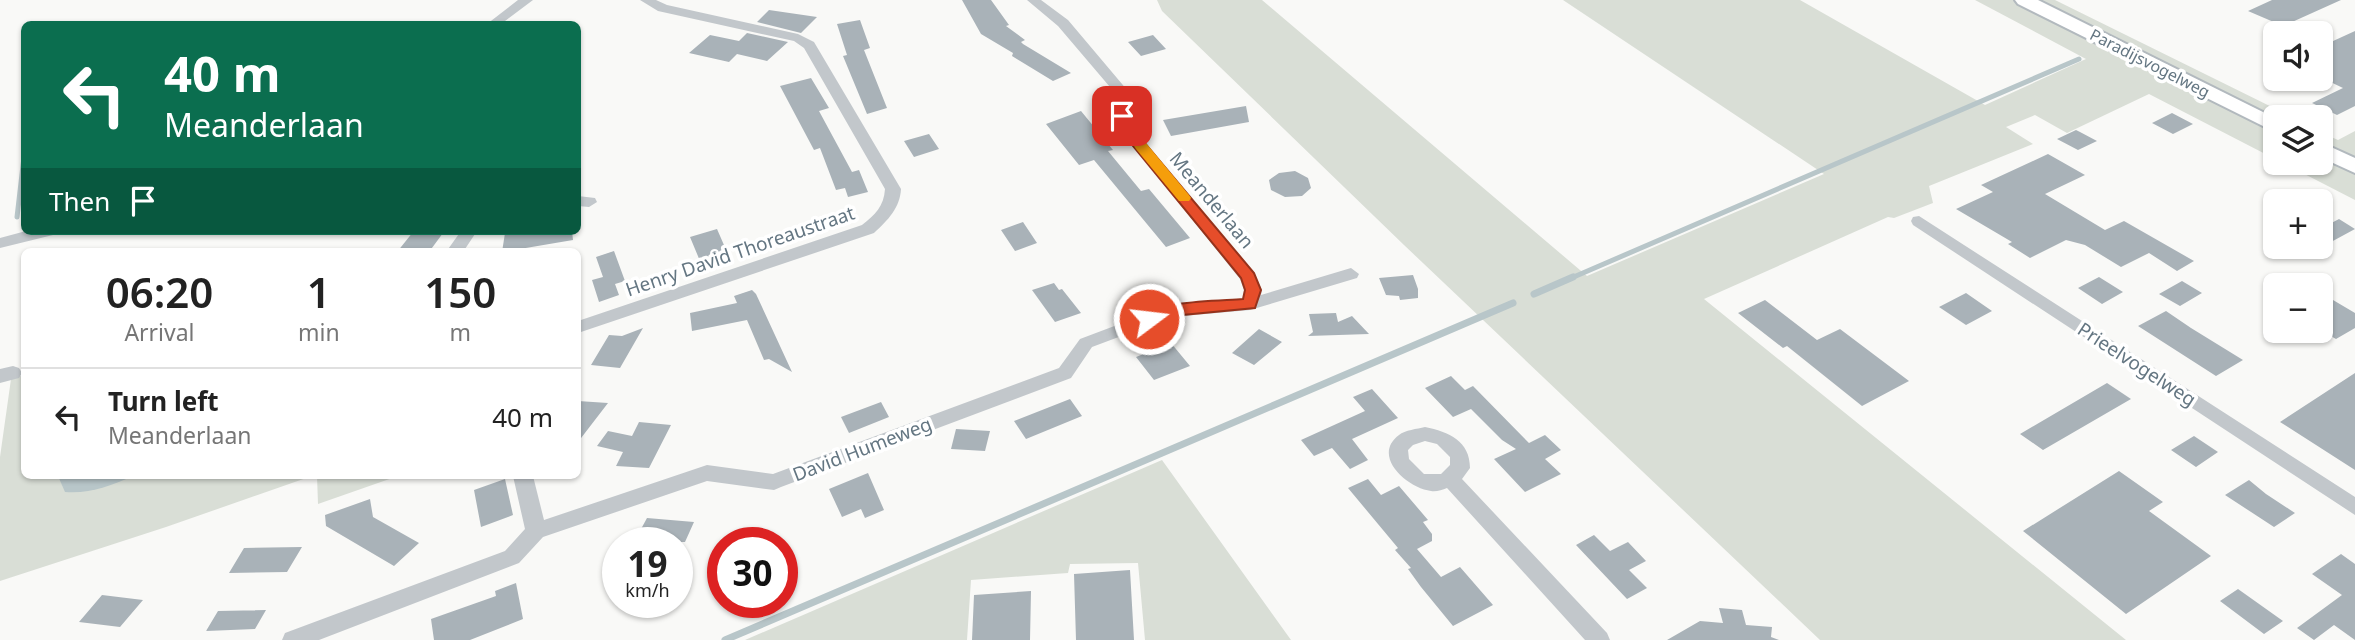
<!DOCTYPE html>
<html lang="en">
<head>
<meta charset="utf-8">
<style>
  :root { --surface:#fff; --page:#f2f2f2; --text:#222; --muted:#767676; --line:#e0e0e0 }
  body { margin:0; font-family:"Noto Sans",sans-serif; background:var(--page); color:var(--text); height:100vh; display:flex; flex-direction:column; font-size:26px; white-space:nowrap }
  * { box-sizing:border-box; margin:0 }
  p { font-size:23px; color:var(--muted) }
  .icon { flex:none; width:38px; height:38px; fill:none; stroke:currentColor; stroke-width:2; stroke-linecap:round; stroke-linejoin:round }
  .map { position:relative; flex:1; overflow:hidden }
  .panel { position:absolute; left:21px; top:248px; width:560px; height:231px; display:flex; flex-direction:column; background:var(--surface); border-radius:10px; box-shadow:0 2px 5px #0004 }
  .panel>* { flex:none }
  .top-card { position:absolute; left:21px; top:21px; width:560px; height:214px; border-radius:10px; box-shadow:0 2px 5px #0004; background:#0b6e4f; color:#fff; overflow:hidden }
  .buttons { position:absolute; left:2263px; top:21px; display:grid; gap:14px }
  .buttons a { display:grid; place-items:center; width:70px; height:70px; border-radius:10px; background:var(--surface); box-shadow:0 2px 5px #0004; font-size:35px }
  .speed { position:absolute; left:602px; top:527px; display:flex; gap:14px; font-size:35px; font-weight:700; text-align:center }
  .speed>* { display:grid; place-content:center; width:91px; height:91px; border-radius:50%; background:var(--surface); box-shadow:0 2px 5px #0004; line-height:1 }
  .speed small { font-size:18px; font-weight:400 }
  .speed .limit { border:10px solid #d22; background:#fff; color:#111 }
  .pin { position:absolute; display:grid; place-items:center; width:60px; height:60px; color:#fff; margin:-30px; border-radius:14px; box-shadow:0 4px 10px #0006 }
  .me { position:absolute; width:77px; margin:-38px; rotate:75deg; stroke-linejoin:round; filter:drop-shadow(0 0 5px #0008) }
  .turn { display:flex; align-items:center; gap:24px; height:147px; padding:0 28px; font-size:32px }
  .turn .icon { width:91px; height:91px; stroke-width:2.5 }
  .turn b { display:block; font-size:49px; line-height:60px }
  .then { display:flex; align-items:center; height:66px; padding:0 28px; background:#0003; gap:14px; font-size:26px }
  .eta { display:flex; justify-content:space-evenly; align-items:center; height:119px; text-align:center }
  .eta b { font-size:42px; font-weight:600; line-height:49px }
  ul { padding:0; list-style:none }
  li { display:flex; align-items:center; gap:21px; height:98px; padding:0 28px; border-top:2px solid var(--line) }
  li div { flex:1 }
  li b { display:block; font-size:26px }
  li em { font-style:normal }
  .map>svg:first-child { display:block }
  .green { fill:#d9ded6 }
  .water { fill:#b8c6c9 }
  .lines { fill:none; stroke-linecap:round; stroke-linejoin:round }
  .stream-far1 { stroke:#b8c6c9; stroke-width:5 }
  .stream { stroke:#b8c6c9; stroke-width:7 }
  .building { fill:#a9b2b8 }
  .secondary-casing { stroke:#b2b9be; stroke-width:4 }
  .street { fill:#c2c7cb; fill-rule:evenodd }
  .secondary { fill:#fff; fill-rule:evenodd }
  .route { fill:#e64d2a; stroke:#96321b; stroke-width:2 }
  .slow { fill:#f59e0b }
  .labels { text-anchor:middle; dominant-baseline:central; stroke-width:7; stroke-linejoin:round; paint-order:stroke }
  .far-street-label { font-size:16px; fill:#647682; stroke:#fff }
  .street-label { font-size:19px; fill:#647682; stroke:#fff }
</style>
</head>
<body>
<div class="map">
<svg width="2355" height="640" viewBox="0 0 2355 640">
  <rect width="100%" height="100%" fill="#f9f9f7"/>
  <path class="green" d="M1157,0H1262L1587,276L1824,174L1563,0H1800L1985,105L2086,59L1975,0H2020L2275,131V159L2149,94L2067,133L2035,115L2006,127L2033,144L1929,186L1933,203L1894,218L1888,217L1704,299L2126,640H1820L1404,245L1162,11Z
    M2032,0H2055L2292,117H2275V123Z
    M2355,131V163L2321,146L2320,132L2338,140Z
    M2321,154L2355,172V200L2283,163H2320Z
    M24,375V476H312L166,527L0,581V457L11,379Z
    M1162,460L1291,640H1145L1138,563L1070,564L1068,573L971,580L967,640H745Z
    M317,476H398L318,504Z"/>
  <path class="water" d="M58,476H133C111,486 89,494 65,492Z"/>
  <g class="lines">
    <path class="stream-far1" d="M17,217L24,157
      M1569,279L2079,59"/>
    <path class="stream" d="M1534,294L1573,277
      M725,640L1513,303"/>
  </g>
  <path class="building" d="M962,0H991L1009,25L1006,26L1025,40L1021,42L1023,44L1071,73L1053,81L1012,56L1013,53L981,34Z
    M2272,0H2341L2283,26L2248,11Z
    M769,10L817,17L801,33L757,22Z
    M860,20L870,48L864,50L887,108L867,114L843,56L847,55L837,24Z
    M2355,31V106L2337,115L2312,103L2343,88L2320,77V47Z
    M747,33L788,42L767,61L737,54L729,62L689,53L710,35L739,41Z
    M1153,35L1166,49L1141,56L1128,42Z
    M811,78L829,108L819,111L852,172L859,170L868,192L848,197L845,188L836,190L820,148L814,150L780,86Z
    M1246,106L1249,122L1171,136L1163,120Z
    M1081,111L1113,150L1108,151L1141,191L1149,189L1190,238L1166,247L1094,160L1079,165L1046,124Z
    M2172,113L2193,124L2173,134L2152,123Z
    M2076,130L2080,132L2097,141L2078,150L2057,139Z
    M929,134L939,149L914,157L904,141Z
    M2048,154L2085,175L2045,194L2105,230L2124,221L2194,261L2177,271L2149,253L2121,267L2085,245L2066,240L2030,258L2008,244L2012,242L1956,209L1993,192L1981,185Z
    M1295,171L1308,178L1311,188L1302,196L1285,197L1271,190L1269,180L1279,173Z
    M2339,219L2355,229L2331,242L2320,237V229Z
    M1023,222L1037,243L1015,251L1001,230Z
    M717,229L727,252L700,261L690,237Z
    M517,231H572L573,240L502,252L505,233Z
    M413,232L443,233L429,252H397Z
    M614,251L625,281L615,284L619,295L599,302L592,280L603,277L596,257Z
    M1413,275L1418,289V298L1400,300L1399,296L1386,295L1379,278Z
    M2099,277L2123,292L2102,304L2078,288Z
    M2182,281L2202,293L2180,306L2159,294Z
    M1054,283L1059,290L1062,289L1081,313L1055,322L1032,290Z
    M752,290L756,294L792,372L769,359L764,360L747,320L692,331L690,313L737,303L734,296Z
    M1966,293L1992,311L1966,325L1939,307Z
    M1765,300L1817,340L1840,329L1909,381L1862,406L1787,346L1783,348L1738,313Z
    M2333,300L2355,313V328L2336,339L2320,330V308Z
    M2166,311L2191,328L2243,360L2216,376L2138,326Z
    M1336,313L1338,322L1352,316L1369,334L1308,336L1313,332L1309,314Z
    M643,328L620,368L591,365L609,335L622,336Z
    M1259,329L1282,342L1254,365L1232,353Z
    M1171,343L1190,366L1154,380L1136,357Z
    M2355,373V470L2280,422Z
    M1451,376L1465,390L1473,386L1529,443L1545,435L1561,450L1545,459L1561,474L1525,492L1494,459L1516,449L1502,440L1471,409L1453,417L1425,388Z
    M2107,383L2131,399L2043,450L2020,434Z
    M1372,389L1398,418L1352,439L1368,460L1350,469L1332,448L1314,456L1301,440L1365,411L1353,397Z
    M1070,399L1082,416L1026,439L1014,421Z
    M578,401L608,403L578,442Z
    M881,402L889,417L849,433L841,417Z
    M639,422L671,425L649,468L616,466L623,452L597,446L608,431L632,436Z
    M956,429L990,431L985,451L951,449Z
    M2194,436L2218,452L2196,467L2171,450Z
    M2119,471L2163,502L2149,511L2211,556L2126,614L2023,531Z
    M868,473L884,510L865,518L861,509L842,517L829,489Z
    M505,479L513,515L481,527L474,490Z
    M1368,479L1381,495L1399,486L1428,520L1423,522L1432,534V541L1417,549L1441,577L1460,567L1493,605L1453,626L1421,587L1408,569L1411,568L1395,550L1398,548L1348,488Z
    M2249,480L2266,494L2295,513L2274,527L2225,495Z
    M370,499L373,517L419,543L394,566L326,526L325,515Z
    M647,518L694,522L685,542H634Z
    M1594,535L1610,551L1628,542L1646,561L1629,570L1647,588L1627,599L1576,545Z
    M302,547L287,572L229,573L244,548Z
    M2341,554L2355,564V640L2334,625L2314,640L2297,628L2342,595L2312,574Z
    M1130,570L1134,640H1076L1074,574Z
    M516,583L523,619L470,640H434L431,619L496,596L495,591Z
    M2238,589L2283,621L2264,634L2220,601Z
    M1031,591L1030,640H972L974,595Z
    M102,595L143,600L120,627L79,622Z
    M1719,608L1742,610L1746,625L1772,627L1771,637L1779,640H1667L1700,621L1723,623Z
    M266,610L255,629L206,631L218,611Z"/>
  <g class="lines">
    <defs>
      <path id="secondary" d="M2015,0H2038L2275,118V132L2018,4Z
        M2320,142L2355,158V173L2320,157Z"/>
    </defs>
    <use href="#secondary" class="secondary-casing"/>
    <path class="street" d="M518,0H533L501,24H487Z
      M640,0H656L667,5L798,34L814,42L901,189C900,208 888,220 874,233L578,333V321L862,225C875,215 884,206 885,189L804,48L794,41L658,11Z
      M1027,0H1041L1068,20L1133,97L1135,100L1128,122L1254,273L1262,290L1261,295L1351,268L1359,274L1357,278L1250,310L1172,317L1092,347L1071,378L781,487L774,490L707,481L543,537L519,563L319,640H282L285,633L505,551L525,529L513,476H533L544,520L707,465L773,474L1059,368L1080,339L1170,305L1243,299L1244,290L1240,279L1114,122L1121,100L1058,26Z
      M578,196L595,198L597,202L589,207L578,206Z
      M1919,216L2355,497V515L1913,225L1911,221L1913,217Z
      M26,231H55L53,235L0,248V238Z
      M461,231H477L463,252H446Z
      M13,366L19,368L22,373L19,378L0,383V369Z
      M1425,427C1449,432 1470,441 1470,468L1462,479L1607,633L1610,640H1585L1447,488C1442,490 1436,492 1431,491C1407,488 1371,456 1399,435C1405,430 1417,429 1425,427ZM1425,441L1437,444L1450,457V465L1441,474H1424L1409,459L1408,450L1413,445Z"/>
    <use href="#secondary" class="secondary"/>
  </g>
  <path class="route" d="M1122,112L1126,113L1127,122L1254,273L1261,290L1255,308L1172,316L1149,324L1143,323L1141,319C1156,300 1219,301 1243,299L1245,290L1241,278L1116,125L1115,116Z"/>
  <path class="slow" d="M1141,142L1146,143L1189,195L1191,198L1189,201H1179L1136,149L1134,146Z"/>
  <g class="labels">
    <g class="far-street-label">
      <text transform="translate(2150 63) rotate(27)">Paradijsvogelweg</text>
    </g>
    <g class="street-label">
      <text transform="translate(1212 200) rotate(50)">Meanderlaan</text>
      <text transform="translate(740 251) rotate(-19)">Henry David Thoreaustraat</text>
      <text transform="translate(2137 364) rotate(33)">Prieelvogelweg</text>
      <text transform="translate(862 449) rotate(-21)">David Humeweg</text>
    </g>
  </g>
</svg>
<div class="buttons">
<a><svg class="icon" aria-label="sound" viewBox="0 0 24 24"><path d="M4 9h4l5-4v14l-5-4H4zM17 9q2 3 0 6"/></svg></a>
<a><svg class="icon" aria-label="layers" viewBox="0 0 24 24"><path d="M12 4l9 5-9 5-9-5zM3 14l9 5 9-5"/></svg></a>
<a>+</a>
<a>−</a>
</div>
<div class="speed"><div>19<small>km/h</small></div><div class="limit">30</div></div>
<div class="pin" style="left:1122px;top:116px;background:#d93025"><svg class="icon" aria-label="arrive" viewBox="0 0 24 24"><path d="M6 21V4h12l-3 4 3 4H6"/></svg></div>
<svg class="me" style="left:1149px;top:319px" viewBox="-20 -20 40 40"><circle r="17" fill="#e64d2a" stroke="#fff" stroke-width="3"/><path d="M0-11L8 9 0 5-8 9z" fill="#fff"/></svg>
<div class="top-card">
<div class="turn"><svg class="icon" aria-label="left" viewBox="0 0 24 24"><path d="M17 20v-9H6M10 6l-5 5 5 5"/></svg><div><b>40 m</b>Meanderlaan</div></div>
<div class="then">Then<svg class="icon" aria-label="arrive" viewBox="0 0 24 24"><path d="M6 21V4h12l-3 4 3 4H6"/></svg></div>
</div>
<section class="panel">
<div class="eta">
<div><b>06:20</b><p>Arrival</p></div>
<div><b>1</b><p>min</p></div>
<div><b>150</b><p>m</p></div>
</div>
<ul>
<li><svg class="icon" aria-label="left" viewBox="0 0 24 24"><path d="M17 20v-9H6M10 6l-5 5 5 5"/></svg><div><b>Turn left</b><p>Meanderlaan</p></div><em>40 m</em></li>
</ul>
</section>
</div>
</body>
</html>
